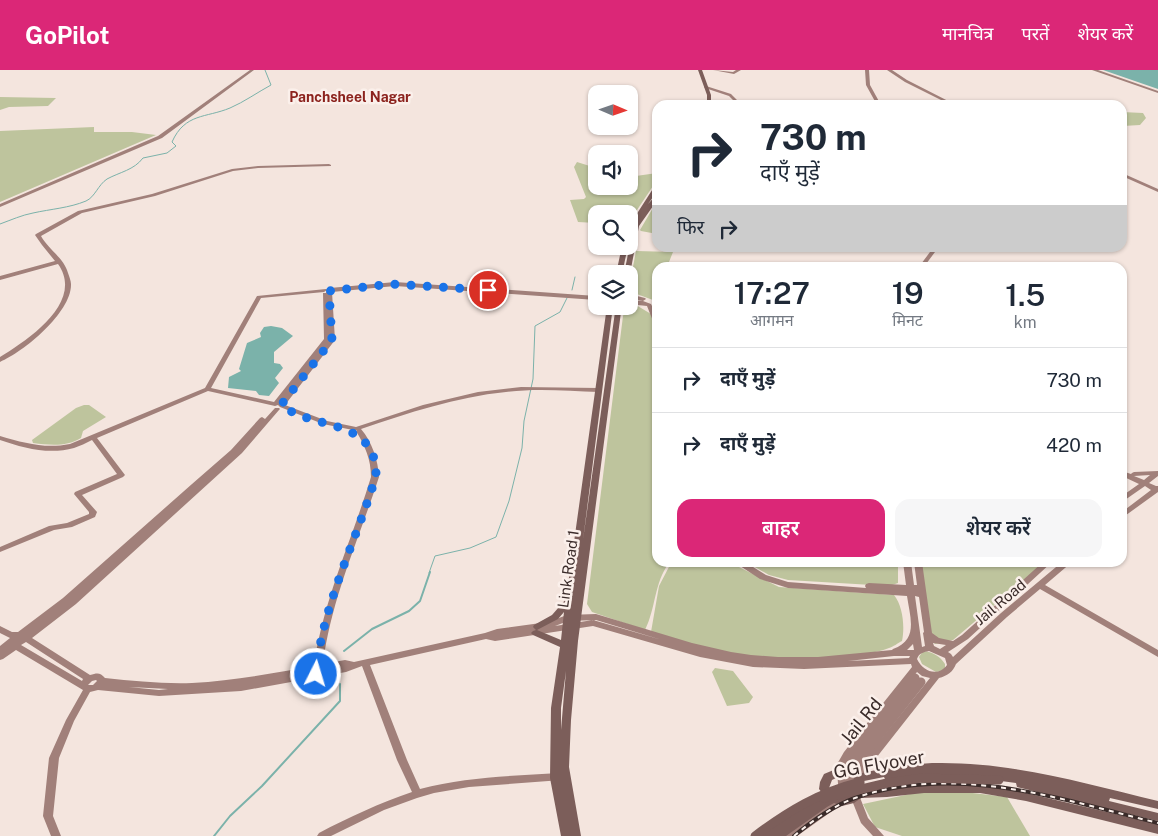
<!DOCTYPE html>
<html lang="hi">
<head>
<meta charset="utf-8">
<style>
  :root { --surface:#fff; --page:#f6f6f7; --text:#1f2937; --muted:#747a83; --line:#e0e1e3; --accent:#db2777 }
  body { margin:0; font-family:"Public Sans","Noto Sans Devanagari",sans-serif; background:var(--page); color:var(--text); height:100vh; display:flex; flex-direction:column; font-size:19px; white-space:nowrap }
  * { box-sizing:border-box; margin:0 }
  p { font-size:16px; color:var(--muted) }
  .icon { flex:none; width:28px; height:28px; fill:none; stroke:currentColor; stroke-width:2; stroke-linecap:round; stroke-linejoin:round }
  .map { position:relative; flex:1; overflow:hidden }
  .drawer { position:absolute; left:652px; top:192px; width:475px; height:305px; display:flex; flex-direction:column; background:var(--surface); border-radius:15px; box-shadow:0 1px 4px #0004 }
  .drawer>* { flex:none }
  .banner { position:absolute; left:652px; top:30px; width:475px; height:152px; border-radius:15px; box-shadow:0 1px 4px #0004; background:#fff; color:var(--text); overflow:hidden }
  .needle { width:32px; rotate:92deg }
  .tools { position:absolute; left:588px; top:15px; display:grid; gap:10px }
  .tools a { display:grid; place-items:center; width:50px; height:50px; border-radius:10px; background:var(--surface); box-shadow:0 1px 4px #0004; font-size:25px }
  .pin { position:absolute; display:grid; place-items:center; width:42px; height:42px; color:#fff; margin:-21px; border:2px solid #fff; border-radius:50%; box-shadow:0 1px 5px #0007 }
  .me { position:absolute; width:55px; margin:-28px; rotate:5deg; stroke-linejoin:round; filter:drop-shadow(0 0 4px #0008) }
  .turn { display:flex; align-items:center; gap:18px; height:105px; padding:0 25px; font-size:22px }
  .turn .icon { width:65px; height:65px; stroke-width:2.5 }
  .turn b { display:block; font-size:35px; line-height:42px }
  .then { display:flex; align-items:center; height:48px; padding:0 25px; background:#0003; gap:10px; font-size:19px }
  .eta { display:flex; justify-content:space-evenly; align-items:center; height:85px; text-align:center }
  .eta b { font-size:30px; font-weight:600; line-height:35px }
  .button { display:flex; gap:10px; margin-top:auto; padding:10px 25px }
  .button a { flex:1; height:58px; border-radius:15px; background:var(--accent); color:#fff; font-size:20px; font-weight:600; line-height:58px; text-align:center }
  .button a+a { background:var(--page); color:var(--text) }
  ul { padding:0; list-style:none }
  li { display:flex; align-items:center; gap:15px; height:65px; padding:0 25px; border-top:1px solid var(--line) }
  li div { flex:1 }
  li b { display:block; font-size:19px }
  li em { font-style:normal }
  header { display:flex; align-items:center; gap:30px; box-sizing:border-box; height:70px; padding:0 25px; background:var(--accent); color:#fff }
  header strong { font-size:24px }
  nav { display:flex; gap:28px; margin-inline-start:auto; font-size:18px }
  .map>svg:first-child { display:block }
  .green { fill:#bec49d }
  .water { fill:#7bb2aa }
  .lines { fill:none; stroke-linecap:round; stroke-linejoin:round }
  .stream-far1 { stroke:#7bb2aa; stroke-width:1 }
  .stream { stroke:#7bb2aa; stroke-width:2 }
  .secondary { fill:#a1807a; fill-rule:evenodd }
  .primary { fill:#7c5e5a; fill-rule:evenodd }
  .rail-casing { stroke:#3a2b29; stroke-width:4 }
  .rail { stroke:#fbf0eb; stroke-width:2; stroke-dasharray:5; stroke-linecap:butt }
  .secondary-bridge { stroke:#a1807a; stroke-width:9 }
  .primary-bridge { stroke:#7c5e5a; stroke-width:9 }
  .route { stroke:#1a73e8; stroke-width:9; stroke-dasharray:0 16.2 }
  .labels { text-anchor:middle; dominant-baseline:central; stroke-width:5; stroke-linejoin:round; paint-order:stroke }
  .far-neighbourhood-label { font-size:14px; font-weight:bold; fill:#8c231e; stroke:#fbf0eb }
  .street-label { font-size:15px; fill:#3a2b29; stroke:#fbf0eb }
  .near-street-label { font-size:18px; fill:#3a2b29; stroke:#fbf0eb }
</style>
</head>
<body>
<header>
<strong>GoPilot</strong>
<nav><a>मानचित्र</a><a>परतें</a><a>शेयर करें</a></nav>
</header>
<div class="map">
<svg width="1158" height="766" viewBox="0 0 1158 766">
  <rect width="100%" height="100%" fill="#f4e5de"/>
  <path class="green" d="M0,27L56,28L48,36L9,37L0,40Z
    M1122,42L1143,43L1146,48L1140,55L1123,56Z
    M94,57V62H132L156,65L0,132V61Z
    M577,92L596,98V116H629V107L657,103V110L629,152V144H596V153L578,152L570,130L584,129L586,127L574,97Z
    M657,131V164L641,161L640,160Z
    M636,181L673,182L667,197L658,198L657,218L653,230L634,223L629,218Z
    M636,235L651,244L657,265L658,492L669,493C654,513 656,538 645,560L592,542L587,534L623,246L625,241Z
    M84,335H89L106,347L83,361L81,368C66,377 50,375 33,373L32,370L76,338Z
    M729,492L779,517L894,525C903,536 905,557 902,571C898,573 893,577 889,578C857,591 755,590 721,582C697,577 674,569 651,562L659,516L671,493Z
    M748,493H898V513L889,516L788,510L769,505Z
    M920,493H1044L953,570L935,574L932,571Z
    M923,581C933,582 940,586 945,594V600L936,602L922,594L919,587Z
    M715,598L733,601L753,627L749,633L727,636L712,602Z
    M964,722L1007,727L1030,766H902L875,757L863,734L915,723Z"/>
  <path class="water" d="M1103,0H1158V19Z
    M271,256L282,258L293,266L274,282V293L280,294L283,298L275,308L279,313L269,326L259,325L256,321L228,318L229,307L241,301L239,299L247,273L261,267L260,263L264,257Z"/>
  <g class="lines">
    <path class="stream-far1" d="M0,154C11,150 22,145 33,143C51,139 69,138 86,131C95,127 98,115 107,109C120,102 134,100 143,88L167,83L176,76L172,72C185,43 206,48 230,38C244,32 258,22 271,15L265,0
      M572,220L575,207
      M429,503L435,486L470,478L496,467L509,431L522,378L524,351L533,309L535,256L560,242L567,228"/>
    <path class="stream" d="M344,581L372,559L409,541L420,531L430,502
      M214,766L230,746L262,716L340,631V614"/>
    <path class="secondary" d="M250,0H254L162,68L0,137V134L158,66Z
      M713,0L733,2L736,0H741L734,4Z
      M865,0H869L870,15L881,35H877L866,15Z
      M887,0H892L907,10L956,35H951L905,12Z
      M1092,0H1098L1158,21V23Z
      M706,16L731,24L742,35H738L729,26L705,18L704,17Z
      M329,94L331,95V96L258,98L233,101L155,126L82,143L41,166C48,179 64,188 68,203C69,206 71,211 71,214C72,242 24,282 0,292V287C28,270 85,232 58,194L0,210V206L55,191L42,175L35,165L36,164L78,141L152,124L232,99L258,96Z
      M1122,103L1158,119V122L1122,106Z
      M933,178H938L923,198H918Z
      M395,212L596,226V230L395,216L332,222L335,270L285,335L327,351L356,357L423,335L478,322L521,317L599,318L602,320L599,322C568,321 537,318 506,322C456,327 408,343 361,359C372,372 378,390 379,407C359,469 331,529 323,594L345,590L354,592L485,563L497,559L548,552L567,545L596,544L692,573L731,582L751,585L778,587H818L892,580L893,579C919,570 910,547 907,526L788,518L760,509L734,492H745L766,505L788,512L866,518L865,516L866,514L869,513L906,515L903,492H911L914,515H917L914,492H922L932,563L939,568L953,571L962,565L1043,492H1052L968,569L948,582L951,584L953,587L1001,543L1062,492H1072L1045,515L1158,580V587L1040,519L1007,547L956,594C953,602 947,606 939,608L858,711L855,712L852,711L850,708L852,705L930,608L922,606L917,602L850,688L840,706L837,707L834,706L832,703L844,682L912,597L911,594L804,599L753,597L700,587L593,556L495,571L486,569L370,595L407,690L420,719C466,707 512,706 559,703L562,704L564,707L562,710L469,717L434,723L417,728L384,740L331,766H317L319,763C349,747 380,733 412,722L397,690L362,596L346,602L241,621L159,626L98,620L90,622L74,651L59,688L53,746L61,766H51L43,746L49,688L66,650L83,620L16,580L3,589L0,590V576L10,568L0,563V556L12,562H18L63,528L192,414L231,380L260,348L262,347L265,349L275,338H279L280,339L279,340L242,383L76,534L32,568L90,605C97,603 100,602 105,608C134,611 163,614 192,613C233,611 274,603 314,596C323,530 352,470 371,407C371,389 365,376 356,361L357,360H353L323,354L280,337L278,335L275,336L208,321L97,368L125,405L123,407L82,425L97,442L95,447L72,457L54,460L0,482V477L49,456L67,453L89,444V442L74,424L75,422L117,404L92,370C86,373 80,376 74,378C49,385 23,378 0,370V366C24,373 45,379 70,374L205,318L257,226L326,219L327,220L324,222L261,228L211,318L274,332L324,269L323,223H326L327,220L330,218ZM915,526L919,527L924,562L923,563L925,576L922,577ZM593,550L555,556L568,551L596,550L662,570ZM26,572L83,609L82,611L21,575ZM933,573L946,575L940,579L934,576ZM913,574L914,580H907ZM929,581L945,588L947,595C938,607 923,602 917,589C919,583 924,582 929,581ZM894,586H910L909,588L848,591ZM96,610L97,611L93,615H88L92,611ZM129,617L168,619L159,620Z
      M629,224L645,228L646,229L643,231L629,228Z
      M629,230L643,231L651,234L658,248V258L655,256L647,236L629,234Z
      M1122,401L1131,404L1132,403L1134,402L1158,401V406L1149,413L1156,416H1158V422L1122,448V442L1151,420L1145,416L1122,432V426L1139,414L1122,406ZM1150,405L1144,410L1134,406Z
      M856,724L859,725L868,748L884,766H873L861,753L851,728L853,725Z
      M839,727L842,728L844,731L842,734L797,766H784L786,763L836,728Z"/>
    <path class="primary" d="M698,0H702L711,25V35H707V25Z
      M656,114H658V120L648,134L658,123V129L639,156L630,204L629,205V204H624L633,159L631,161L629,162V156Z
      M622,176H628L622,204H616Z
      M607,236H613L583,470L615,242L618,236H624L621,242L578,571L571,650L569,697L581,766H561L550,708L551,638L560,577L533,565L531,563L533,561L536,560L533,557L534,555L552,545L566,529ZM564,542L561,570L537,560L558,549ZM566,601L561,660V638Z
      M932,693C958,693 983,694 1008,698C1059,705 1108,719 1158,731V739L1110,728L1109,731L1158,743V751L1021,718L1017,717L1016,713C973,706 933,705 889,710L885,709L884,707L864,711L865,720L887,719L924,715H980L1026,723L1158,754V764L1026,731L980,723H924L887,727L861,728L854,733L842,736L834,733L827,737L786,766H761L762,763L814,728L818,727L822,729L826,728L819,719L820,712L824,704L836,699L840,698L858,704L894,696ZM840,706C845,708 852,709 854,714C857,721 849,728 842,727C837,727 833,721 829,718L832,710Z"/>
    <defs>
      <path id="rail" d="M794,766C812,751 833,736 855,728C955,693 1060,729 1158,753"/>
    </defs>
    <use href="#rail" class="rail-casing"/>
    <use href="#rail" class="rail"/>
    <path class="secondary-bridge" d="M851,719L849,707L851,701L921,612
      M843,720L842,707L845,697L915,608"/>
    <path class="primary-bridge" d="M824,728L887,713L922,708L999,710
      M755,766C788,741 820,722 860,712"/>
  </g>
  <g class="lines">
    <path class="route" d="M316,604C322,535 356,472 376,406C377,347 314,361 281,335L332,270L329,221L391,214L488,220"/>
  </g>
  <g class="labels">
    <g class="far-neighbourhood-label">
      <text x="350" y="27">Panchsheel Nagar</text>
    </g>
    <g class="street-label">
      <text transform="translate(568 499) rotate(-82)">Link Road 1</text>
      <text transform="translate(1000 532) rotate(-40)">Jail Road</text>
    </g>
    <g class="near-street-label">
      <text transform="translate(861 651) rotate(-51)">Jail Rd</text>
      <text transform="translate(879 694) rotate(-10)">GG Flyover</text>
    </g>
  </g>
</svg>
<div class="tools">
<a><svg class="needle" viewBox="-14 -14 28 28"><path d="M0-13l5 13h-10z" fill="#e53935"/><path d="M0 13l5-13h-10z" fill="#747a83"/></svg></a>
<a><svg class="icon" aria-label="sound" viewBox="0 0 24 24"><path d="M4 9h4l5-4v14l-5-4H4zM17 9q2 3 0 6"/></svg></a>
<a><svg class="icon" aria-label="search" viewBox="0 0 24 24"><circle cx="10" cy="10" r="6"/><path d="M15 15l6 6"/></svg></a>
<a><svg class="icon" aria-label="layers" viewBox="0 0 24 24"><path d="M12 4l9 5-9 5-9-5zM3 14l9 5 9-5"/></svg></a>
</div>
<div class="pin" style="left:488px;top:220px;background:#d93025"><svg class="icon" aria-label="arrive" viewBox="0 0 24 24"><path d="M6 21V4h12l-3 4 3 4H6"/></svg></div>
<svg class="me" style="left:316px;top:604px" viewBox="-20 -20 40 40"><circle r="17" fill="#1a73e8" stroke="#fff" stroke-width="3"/><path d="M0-11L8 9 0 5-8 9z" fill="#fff"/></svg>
<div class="banner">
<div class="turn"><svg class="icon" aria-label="right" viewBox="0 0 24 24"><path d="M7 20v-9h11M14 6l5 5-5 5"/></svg><div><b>730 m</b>दाएँ मुड़ें</div></div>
<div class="then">फिर<svg class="icon" aria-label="right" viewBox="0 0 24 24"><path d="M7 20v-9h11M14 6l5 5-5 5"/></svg></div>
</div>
<section class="drawer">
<div class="eta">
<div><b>17:27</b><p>आगमन</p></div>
<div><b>19</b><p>मिनट</p></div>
<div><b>1.5</b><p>km</p></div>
</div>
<ul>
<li><svg class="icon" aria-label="right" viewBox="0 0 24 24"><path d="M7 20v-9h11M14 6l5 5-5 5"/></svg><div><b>दाएँ मुड़ें</b></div><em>730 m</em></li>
<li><svg class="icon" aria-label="right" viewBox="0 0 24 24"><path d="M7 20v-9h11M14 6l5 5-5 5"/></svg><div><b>दाएँ मुड़ें</b></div><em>420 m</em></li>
</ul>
<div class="button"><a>बाहर</a><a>शेयर करें</a></div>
</section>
</div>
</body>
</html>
